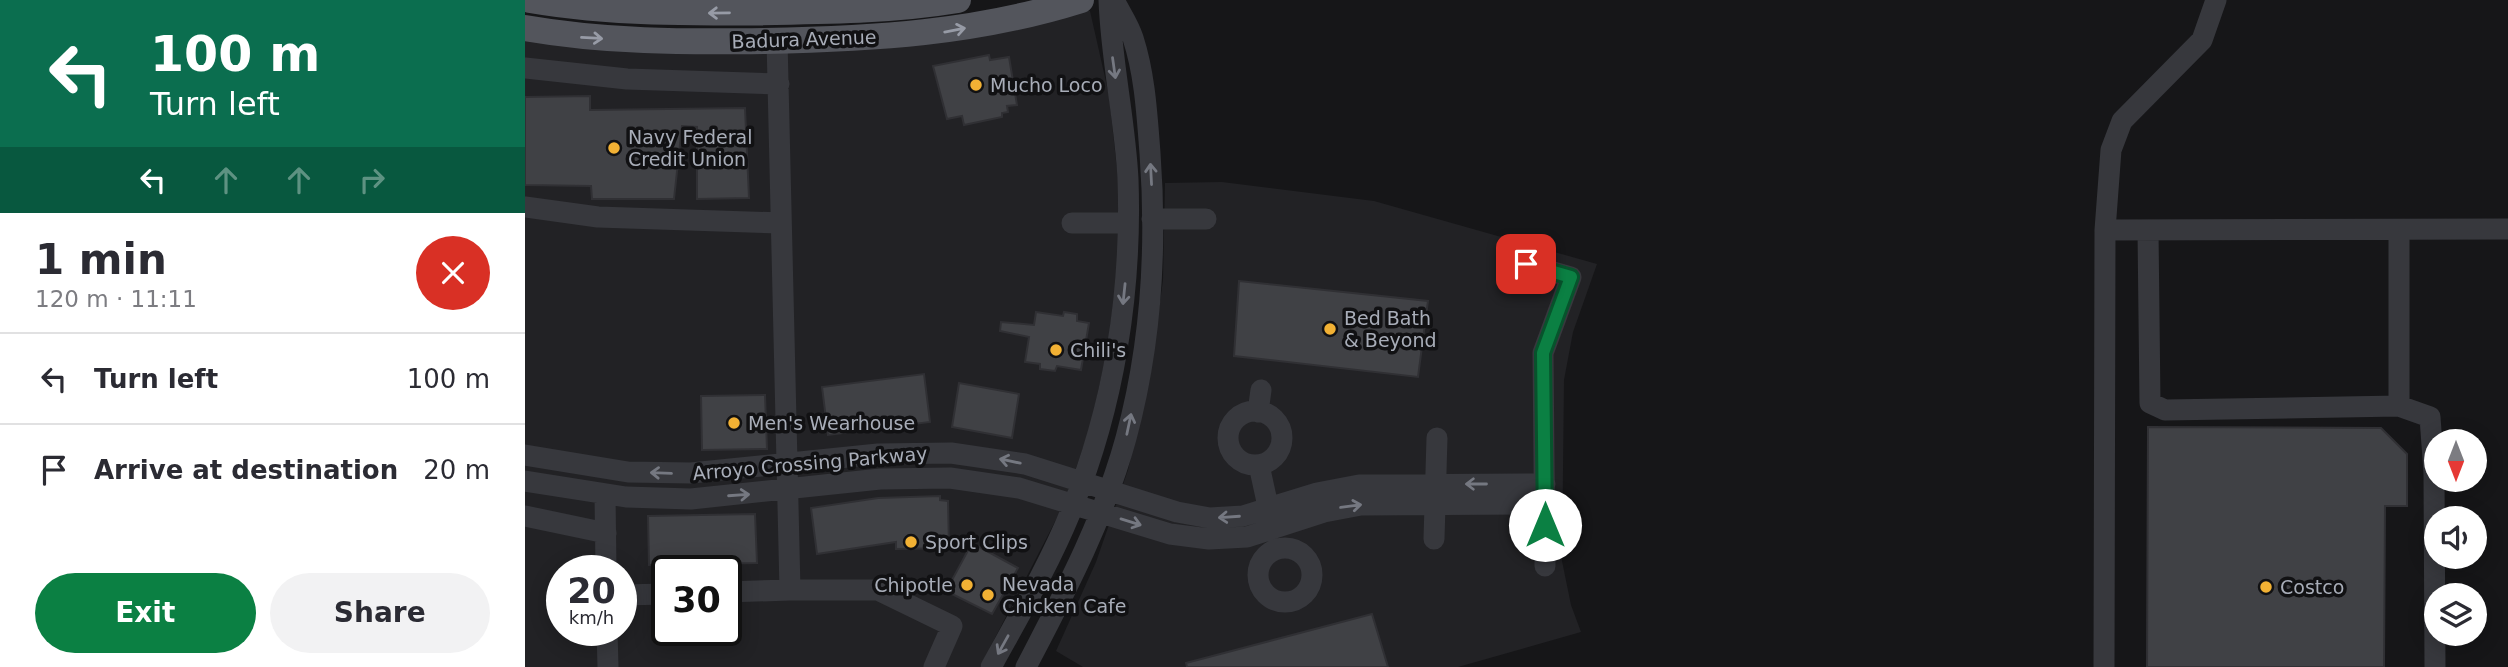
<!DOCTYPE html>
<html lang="en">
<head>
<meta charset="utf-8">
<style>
  :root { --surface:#fff; --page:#f2f2f3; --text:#2b2b33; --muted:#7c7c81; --line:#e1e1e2; --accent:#0b8043 }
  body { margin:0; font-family:"DejaVu Sans",sans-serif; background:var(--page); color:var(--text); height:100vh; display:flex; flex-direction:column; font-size:26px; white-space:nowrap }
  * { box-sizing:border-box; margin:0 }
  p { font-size:23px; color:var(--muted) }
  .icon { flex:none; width:38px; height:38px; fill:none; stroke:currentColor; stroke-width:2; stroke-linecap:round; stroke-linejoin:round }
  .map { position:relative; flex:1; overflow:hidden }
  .details { display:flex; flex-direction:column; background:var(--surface); width:525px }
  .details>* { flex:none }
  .guide { background:#0b6e4f; color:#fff; overflow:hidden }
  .needle { width:46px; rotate:180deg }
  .fabs { position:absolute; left:1899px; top:429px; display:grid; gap:14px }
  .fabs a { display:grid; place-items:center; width:63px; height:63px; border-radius:50%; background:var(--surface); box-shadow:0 4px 18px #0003; font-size:35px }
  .speed { position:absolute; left:21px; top:555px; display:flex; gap:14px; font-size:35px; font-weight:700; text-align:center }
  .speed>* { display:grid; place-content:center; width:91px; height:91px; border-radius:50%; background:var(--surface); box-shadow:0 4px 18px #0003; line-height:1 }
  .speed small { font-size:18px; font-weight:400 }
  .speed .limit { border:4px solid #111; border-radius:10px; background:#fff; color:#111 }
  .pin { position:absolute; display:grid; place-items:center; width:60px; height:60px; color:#fff; margin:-30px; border-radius:14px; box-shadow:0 4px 10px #0006 }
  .me { position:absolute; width:77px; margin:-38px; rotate:0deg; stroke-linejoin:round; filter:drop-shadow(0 0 5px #0008) }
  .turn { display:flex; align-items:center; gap:24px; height:147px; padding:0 35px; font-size:32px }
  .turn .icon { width:91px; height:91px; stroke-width:2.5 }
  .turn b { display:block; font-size:49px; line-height:60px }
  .lanes { display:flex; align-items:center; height:66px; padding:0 35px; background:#0003; justify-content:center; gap:35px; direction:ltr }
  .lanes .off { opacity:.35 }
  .round { display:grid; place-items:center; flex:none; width:74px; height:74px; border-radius:37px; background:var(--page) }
  .summary { display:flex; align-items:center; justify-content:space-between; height:119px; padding:0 35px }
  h1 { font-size:42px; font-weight:700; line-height:52px }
  .action { display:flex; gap:14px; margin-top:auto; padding:14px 35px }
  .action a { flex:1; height:80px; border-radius:42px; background:var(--accent); color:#fff; font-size:28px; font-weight:700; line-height:80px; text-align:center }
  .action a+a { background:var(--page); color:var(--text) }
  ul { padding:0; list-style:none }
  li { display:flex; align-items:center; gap:21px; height:91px; padding:0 35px; border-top:2px solid var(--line) }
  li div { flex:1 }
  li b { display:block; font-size:26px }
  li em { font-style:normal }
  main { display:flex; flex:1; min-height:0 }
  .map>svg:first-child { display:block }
  .built { fill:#222225; fill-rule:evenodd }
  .building { fill:#404145; stroke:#303034; stroke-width:2 }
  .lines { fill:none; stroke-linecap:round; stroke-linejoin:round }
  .minor { stroke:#37383d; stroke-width:21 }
  .major { stroke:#53555c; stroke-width:26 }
  .oneway { stroke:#979ba6 }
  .oneway2 { stroke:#757881 }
  .route-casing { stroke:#07532c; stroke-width:18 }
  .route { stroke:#0b8043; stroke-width:12 }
  .poi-dot { fill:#f2b134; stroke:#111113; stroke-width:2.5 }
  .labels { text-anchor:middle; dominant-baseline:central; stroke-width:7; stroke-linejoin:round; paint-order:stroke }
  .street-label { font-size:19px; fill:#a8adb8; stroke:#111113 }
  .poi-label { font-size:19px; fill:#a8adb8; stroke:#111113; text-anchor:start }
</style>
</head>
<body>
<main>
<section class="details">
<div class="guide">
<div class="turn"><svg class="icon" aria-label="left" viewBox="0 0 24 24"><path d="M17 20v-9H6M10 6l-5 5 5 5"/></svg><div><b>100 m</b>Turn left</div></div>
<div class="lanes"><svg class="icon" aria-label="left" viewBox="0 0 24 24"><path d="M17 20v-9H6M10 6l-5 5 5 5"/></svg><svg class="icon off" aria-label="ahead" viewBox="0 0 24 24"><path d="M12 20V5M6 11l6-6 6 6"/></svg><svg class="icon off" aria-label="ahead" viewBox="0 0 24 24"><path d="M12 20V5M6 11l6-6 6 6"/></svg><svg class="icon off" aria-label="right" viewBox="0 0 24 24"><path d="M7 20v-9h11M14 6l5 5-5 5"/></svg></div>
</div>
<div class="summary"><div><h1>1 min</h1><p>120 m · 11:11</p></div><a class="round" style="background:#d93025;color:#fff"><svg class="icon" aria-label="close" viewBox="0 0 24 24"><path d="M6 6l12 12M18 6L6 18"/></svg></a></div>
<ul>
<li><svg class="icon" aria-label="left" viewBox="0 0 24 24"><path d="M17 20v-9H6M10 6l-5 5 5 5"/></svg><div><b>Turn left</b></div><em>100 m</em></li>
<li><svg class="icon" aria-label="arrive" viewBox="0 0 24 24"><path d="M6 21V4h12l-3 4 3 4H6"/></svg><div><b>Arrive at destination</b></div><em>20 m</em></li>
</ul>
<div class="action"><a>Exit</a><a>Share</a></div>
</section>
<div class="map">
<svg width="1983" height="667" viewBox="0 0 1983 667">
  <rect width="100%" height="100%" fill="#161618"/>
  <path class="built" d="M552,9L565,11L584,95L593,179V263L583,346L565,428L537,508L455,667H0V39L53,48ZM37,570H96V630H37ZM142,570H201V630H142Z
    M697,182L849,201L1072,264L1048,332L1039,380L1037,561L1046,605L1056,632L933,667H558L531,651L571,562L603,470L625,376L638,280L640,183Z"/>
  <path class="building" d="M464,55L465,60L484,57L492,105L482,106L483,112L477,113V117L439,125L437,116L422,119L408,66Z
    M65,96V110L220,108L224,198L172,199V127L157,126L149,199H67L66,186L0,185V97Z
    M714,281L903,301L893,377L709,356Z
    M511,312L538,316L539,312L552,314V321L564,323L556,370L532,366L530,371L515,369V364L500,362L504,337L475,331L476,322L509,325Z
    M399,374L405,422L303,435L297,387Z
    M434,383L494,394L487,438L427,427Z
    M240,395L242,449L177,450L176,396Z
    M1623,427L1856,428L1882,454V506H1860L1859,667H1622Z
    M415,496V500L423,501L424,548L371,549V542L292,554L286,508L353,498Z
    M230,514L232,563L124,565L123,516Z
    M447,543L493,568L467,614L421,591Z
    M847,614L863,667H662L661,663Z"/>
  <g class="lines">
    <path class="minor" d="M252,40L265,590H353L427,626L409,667
      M0,68L102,79L254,84
      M0,207L73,217L256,223
      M627,219H681
      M547,223H602
      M1580,230L1983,229
      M1623,230L1625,403L1640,410L1874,406L1905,417L1909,473L1910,667
      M1001,264L1046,277L1018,353L1020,566
      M1874,406V231
      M703 438a27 27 0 1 1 54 0a27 27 0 1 1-54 0Z
      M733,412L736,390
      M0,455L103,472L166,473L353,454L426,453L500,464L652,512L685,518L718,516L792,493L834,485L1020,484
      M734,465L746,520
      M0,481L101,497L166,499L355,479L425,478L494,488L645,534L684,539L722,537L799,512L836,505L1020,504
      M80,494L81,570
      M0,516L81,533
      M909,539L912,438
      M733 575a27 27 0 1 1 54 0a27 27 0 1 1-54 0Z
      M201,592L265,590
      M96,595L142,594
      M82,630L83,667
      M466,667C494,616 524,565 546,511C589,407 607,292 603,179C600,119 586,60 584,0
      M501,667C539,594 579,519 601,438C626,346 632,248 625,153C622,115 620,75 608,38C604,25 595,12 589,0
      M1579,667L1580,230L1586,150L1597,121L1677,40L1691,0"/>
    <path class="major" d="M5,0C87,14 168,13 251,12C312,11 373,10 433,0
      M0,28C80,42 158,42 239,41C348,39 451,33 556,0"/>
  </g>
  <defs><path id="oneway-shaft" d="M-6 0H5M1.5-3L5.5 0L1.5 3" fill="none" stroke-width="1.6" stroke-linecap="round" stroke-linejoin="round" transform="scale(1.75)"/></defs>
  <g class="oneway">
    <use href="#oneway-shaft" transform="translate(194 13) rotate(179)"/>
    <use href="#oneway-shaft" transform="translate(430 30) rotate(-11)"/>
    <use href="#oneway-shaft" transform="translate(67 38) rotate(3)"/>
  </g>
  <g class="oneway2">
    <use href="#oneway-shaft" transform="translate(589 68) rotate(82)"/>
    <use href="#oneway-shaft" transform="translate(626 174) rotate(-93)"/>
    <use href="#oneway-shaft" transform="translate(599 294) rotate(96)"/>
    <use href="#oneway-shaft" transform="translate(604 424) rotate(-78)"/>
    <use href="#oneway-shaft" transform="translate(485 461) rotate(-168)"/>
    <use href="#oneway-shaft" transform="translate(136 473) rotate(-178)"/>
    <use href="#oneway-shaft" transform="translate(951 484) rotate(180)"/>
    <use href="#oneway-shaft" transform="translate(214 495) rotate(-4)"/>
    <use href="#oneway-shaft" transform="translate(826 506) rotate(-8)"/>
    <use href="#oneway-shaft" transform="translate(704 517) rotate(176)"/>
    <use href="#oneway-shaft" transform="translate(606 522) rotate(17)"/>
    <use href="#oneway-shaft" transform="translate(478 645) rotate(119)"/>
  </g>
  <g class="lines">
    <defs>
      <path id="route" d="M1001,264L1046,277L1018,353L1020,525"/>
    </defs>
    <use href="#route" class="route-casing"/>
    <use href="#route" class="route"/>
  </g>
  <g class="poi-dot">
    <circle cx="451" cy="85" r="7"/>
    <circle cx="89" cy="148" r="7"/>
    <circle cx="805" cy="329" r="7"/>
    <circle cx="531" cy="350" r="7"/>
    <circle cx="209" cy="423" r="7"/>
    <circle cx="386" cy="542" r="7"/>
    <circle cx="442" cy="585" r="7"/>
    <circle cx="1741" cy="587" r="7"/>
    <circle cx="463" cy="595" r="7"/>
  </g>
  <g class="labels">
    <g class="street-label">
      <text transform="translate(279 39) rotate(-2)">Badura Avenue</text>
      <text transform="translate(285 463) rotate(-5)">Arroyo Crossing Parkway</text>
    </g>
    <g class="poi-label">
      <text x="465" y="85">Mucho Loco</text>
      <text x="103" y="137">Navy Federal<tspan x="103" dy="22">Credit Union</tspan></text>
      <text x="819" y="318">Bed Bath<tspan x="819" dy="22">&amp; Beyond</tspan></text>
      <text x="545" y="350">Chili's</text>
      <text x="223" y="423">Men's Wearhouse</text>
      <text x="400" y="542">Sport Clips</text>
      <text x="477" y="584">Nevada<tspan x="477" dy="22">Chicken Cafe</tspan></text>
      <text x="428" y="585" text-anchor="end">Chipotle</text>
      <text x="1755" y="587">Costco</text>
    </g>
  </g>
</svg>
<div class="fabs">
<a><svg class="needle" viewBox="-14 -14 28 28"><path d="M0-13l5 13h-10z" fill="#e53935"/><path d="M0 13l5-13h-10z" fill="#7c7c81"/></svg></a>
<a><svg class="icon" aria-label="sound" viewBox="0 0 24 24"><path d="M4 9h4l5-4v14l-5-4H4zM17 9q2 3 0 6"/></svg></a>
<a><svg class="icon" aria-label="layers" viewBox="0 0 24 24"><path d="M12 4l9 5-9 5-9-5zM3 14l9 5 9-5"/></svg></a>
</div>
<div class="speed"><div>20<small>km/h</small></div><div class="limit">30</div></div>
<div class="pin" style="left:1001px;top:264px;background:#d93025"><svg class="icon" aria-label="arrive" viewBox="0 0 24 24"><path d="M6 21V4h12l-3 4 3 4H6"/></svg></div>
<svg class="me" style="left:1020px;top:525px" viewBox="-20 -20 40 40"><circle r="19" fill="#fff"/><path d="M0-13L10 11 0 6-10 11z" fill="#0b8043"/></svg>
</div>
</main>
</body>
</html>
